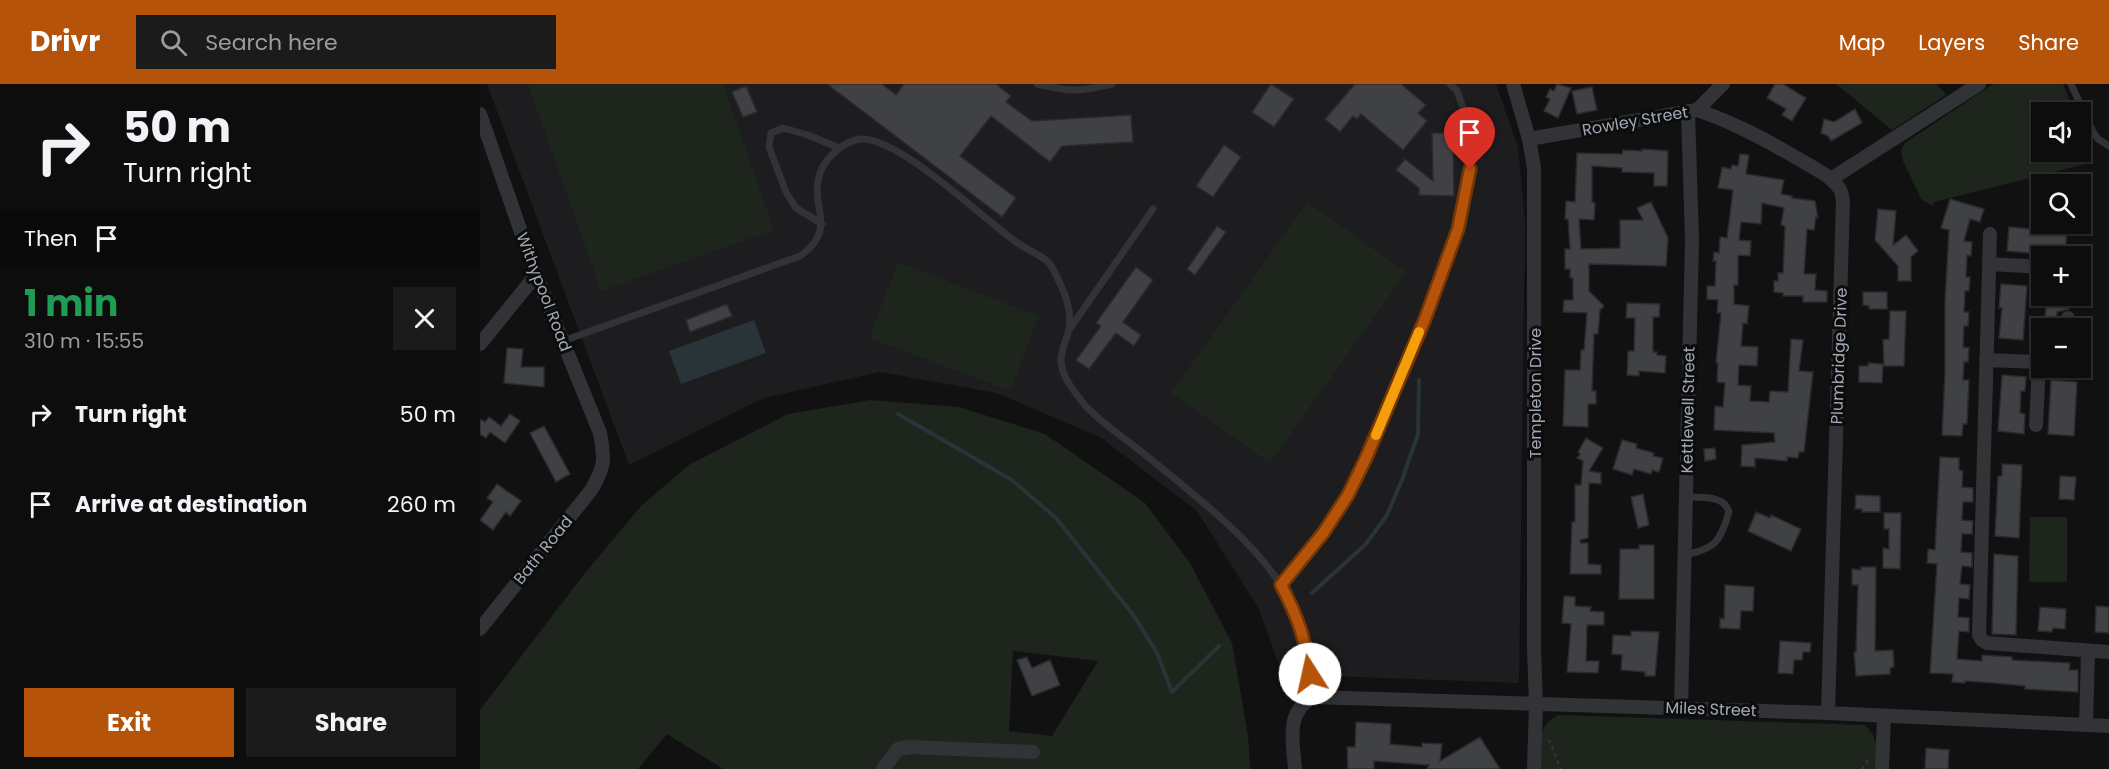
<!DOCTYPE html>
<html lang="en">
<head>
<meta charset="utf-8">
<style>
  :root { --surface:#0d0d0e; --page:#1b1b1c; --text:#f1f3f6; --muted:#9a9c9e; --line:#2d2d2e; --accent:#b45309 }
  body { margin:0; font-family:Poppins,sans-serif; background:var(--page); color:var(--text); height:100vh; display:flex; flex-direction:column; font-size:22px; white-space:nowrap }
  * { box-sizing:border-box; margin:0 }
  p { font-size:20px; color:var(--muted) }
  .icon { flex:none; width:33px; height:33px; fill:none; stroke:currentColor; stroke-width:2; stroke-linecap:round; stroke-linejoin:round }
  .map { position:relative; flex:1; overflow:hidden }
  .side { display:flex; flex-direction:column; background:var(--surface); width:480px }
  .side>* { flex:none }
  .hud { background:#0d0d0e; color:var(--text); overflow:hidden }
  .buttons { position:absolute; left:1551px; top:18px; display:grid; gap:12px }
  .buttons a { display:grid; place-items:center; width:60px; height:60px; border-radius:0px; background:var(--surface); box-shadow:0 2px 4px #0004,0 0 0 2px var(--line); font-size:30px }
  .pin { position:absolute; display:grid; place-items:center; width:51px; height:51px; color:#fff; margin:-62px -26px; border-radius:50% 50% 50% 0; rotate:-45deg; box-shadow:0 0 6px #0007 }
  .pin .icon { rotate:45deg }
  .me { position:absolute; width:66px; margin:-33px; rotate:350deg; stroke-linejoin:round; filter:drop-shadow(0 0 4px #0008) }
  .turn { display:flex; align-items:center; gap:21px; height:126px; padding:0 24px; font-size:27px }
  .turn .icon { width:78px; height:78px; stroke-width:2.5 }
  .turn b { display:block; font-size:42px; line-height:51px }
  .then { display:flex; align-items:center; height:57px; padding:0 24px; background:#0003; gap:12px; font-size:22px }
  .round { display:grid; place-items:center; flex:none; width:63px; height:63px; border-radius:0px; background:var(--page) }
  .overview { display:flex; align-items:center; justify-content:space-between; height:102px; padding:0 24px }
  h1 { font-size:36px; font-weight:700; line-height:45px; color:#1e9e55 }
  .primary-button { display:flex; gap:12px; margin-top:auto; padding:12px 24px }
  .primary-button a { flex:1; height:69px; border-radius:0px; background:var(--accent); color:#fff; font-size:24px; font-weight:700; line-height:69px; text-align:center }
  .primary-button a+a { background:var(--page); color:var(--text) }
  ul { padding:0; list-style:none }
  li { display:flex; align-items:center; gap:18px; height:90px; padding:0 24px }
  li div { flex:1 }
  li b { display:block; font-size:22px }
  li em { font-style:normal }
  header { display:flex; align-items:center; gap:36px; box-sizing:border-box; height:84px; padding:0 30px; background:var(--accent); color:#fff }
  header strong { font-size:28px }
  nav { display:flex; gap:33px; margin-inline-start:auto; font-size:21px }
  .search { width:420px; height:54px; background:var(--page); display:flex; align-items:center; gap:15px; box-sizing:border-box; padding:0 21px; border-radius:0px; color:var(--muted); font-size:22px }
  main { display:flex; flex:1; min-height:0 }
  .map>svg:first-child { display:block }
  .built { fill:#1d1d1f }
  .green { fill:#1d251d; fill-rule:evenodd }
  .water { fill:#293438 }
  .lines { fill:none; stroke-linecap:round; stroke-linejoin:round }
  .stream { stroke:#293438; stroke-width:4 }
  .building { fill:#404145; stroke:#2b2b2e; stroke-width:1.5 }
  .path { stroke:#373a3e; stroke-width:2; stroke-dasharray:3 4.5; stroke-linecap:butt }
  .service { stroke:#323337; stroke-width:7 }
  .minor { stroke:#323337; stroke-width:14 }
  .route-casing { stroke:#753606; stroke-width:15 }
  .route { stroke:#b45309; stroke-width:10 }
  .slow { stroke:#f59e0b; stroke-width:10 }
  .labels { text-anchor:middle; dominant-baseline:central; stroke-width:6; stroke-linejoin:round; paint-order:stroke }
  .street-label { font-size:16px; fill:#a1a9b4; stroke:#0c0c0d }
</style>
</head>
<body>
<header>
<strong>Drivr</strong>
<div class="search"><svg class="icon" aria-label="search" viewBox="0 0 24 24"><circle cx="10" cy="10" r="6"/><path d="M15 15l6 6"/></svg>Search here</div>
<nav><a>Map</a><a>Layers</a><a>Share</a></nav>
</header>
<main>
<section class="side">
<div class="hud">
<div class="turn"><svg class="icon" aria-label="right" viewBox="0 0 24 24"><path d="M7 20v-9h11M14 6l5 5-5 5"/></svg><div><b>50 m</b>Turn right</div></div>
<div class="then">Then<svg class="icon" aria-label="arrive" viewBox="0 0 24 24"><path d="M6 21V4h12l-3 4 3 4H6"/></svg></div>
</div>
<div class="overview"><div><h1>1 min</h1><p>310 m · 15:55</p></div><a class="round"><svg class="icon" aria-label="close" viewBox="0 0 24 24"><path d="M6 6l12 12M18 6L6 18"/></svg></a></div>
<ul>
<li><svg class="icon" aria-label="right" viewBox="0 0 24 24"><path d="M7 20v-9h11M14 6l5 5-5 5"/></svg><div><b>Turn right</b></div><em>50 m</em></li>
<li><svg class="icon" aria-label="arrive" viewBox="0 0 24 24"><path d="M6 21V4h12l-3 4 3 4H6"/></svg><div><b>Arrive at destination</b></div><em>260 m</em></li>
</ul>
<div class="primary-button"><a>Exit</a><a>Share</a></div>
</section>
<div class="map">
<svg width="1629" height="685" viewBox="0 0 1629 685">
  <rect width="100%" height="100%" fill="#111112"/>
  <path class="built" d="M7,0H1016L1038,63L1045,138L1039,599L849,592L803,593L779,525L717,427L620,353L516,309L400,288L284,314L149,381Z"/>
  <path class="green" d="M48,0H243L294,146L121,207Z
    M1356,0H1457L1466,11L1412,46Z
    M1513,0H1583L1594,28H1562V68H1600L1601,50L1610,79L1454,118L1453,122L1441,115L1423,77L1421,66L1425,59Z
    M827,118L926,188L790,379L691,309Z
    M418,178L559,232L530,307L389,254Z
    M390,316L479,323L565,350L665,419L710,479L752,559L768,652L770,685H243L187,650L158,685H0V626L105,489L161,422L209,381L308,330ZM533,567L618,577L572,652L529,647Z
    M1550,433H1587V498H1549Z
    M1078,631L1385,641C1400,655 1396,666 1395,685H1060C1061,662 1055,643 1078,631Z"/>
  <path class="water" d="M274,236L286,269L201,300L189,267Z"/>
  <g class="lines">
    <path class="stream" d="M418,330L532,396L576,434L654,532L677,569L692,608L739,562
      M832,509L886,460L907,431L922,396L938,350L939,296"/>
  </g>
  <path class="building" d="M347,0H402L416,11L424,0H516L531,12L526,18L552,37L651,31L653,58L582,62L570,78L511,32L480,72L536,114L522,133Z
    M791,0L814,15L794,43L772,28Z
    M875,0H921L946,21L938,29L947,37L923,66L881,30L877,35L873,32L860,48L845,35Z
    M1077,0L1091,4L1078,34L1064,27L1070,15L1066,13L1070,5L1074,7Z
    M1295,0H1303L1326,14L1312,37L1302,31L1306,25L1287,14Z
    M266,2L277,28L263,33L252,8Z
    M1112,3L1117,26L1097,30L1092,7Z
    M1375,25L1382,39L1351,57L1348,52L1341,49L1344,35L1354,38Z
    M952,49H973L974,112L939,111V104L916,86L925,75L953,97Z
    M744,61L761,73L733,113L716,102Z
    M1162,65L1188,67L1187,102H1174V89L1142,88V84L1112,82V118L1115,119L1114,136L1099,135L1101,165L1140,164V136H1163L1157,124L1171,118L1188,154L1186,182L1109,180V207L1124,222L1120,226L1118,250H1114L1112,307H1116V320H1108V343L1083,342L1085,286H1100L1101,266H1104L1107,229L1083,228L1084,216H1093V194H1090V185H1085V165H1090L1088,135H1085L1086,117L1095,118L1097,69L1142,70L1143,66L1162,67Z
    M1260,70L1269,71L1266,90L1304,96L1301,110L1312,112V114L1335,117L1338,134L1336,133L1334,146L1327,145L1324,190H1336L1335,206L1347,207V218H1323V212H1303V209L1294,208V197H1298V189H1303L1305,142L1301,141L1304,124L1282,119L1281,140L1261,138L1259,156L1271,157L1270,172L1258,171V201H1254V220L1269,222L1267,240L1263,239L1261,262L1278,263L1277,282L1259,281L1258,301L1271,302L1270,317L1289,318L1290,307L1308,308L1311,255L1323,256L1319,287L1333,288L1324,368H1319L1318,374L1307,373V377L1275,374V383L1261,382L1262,361L1295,358L1294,349L1234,346L1235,322L1243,323L1245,299L1237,298L1238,279H1236L1241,229H1237L1238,216L1227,215V202H1235L1236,177H1233L1234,168L1239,169L1240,153L1247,154L1253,106L1238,104L1242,83L1251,85L1252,81L1258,82Z
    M1470,115L1504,125L1500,138L1490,135L1484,157L1492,158L1491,172L1487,171L1486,193H1490L1489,207H1485L1484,228H1489L1488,242H1484L1483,263L1489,264L1488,278H1484L1483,296H1489L1487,340H1483L1482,352L1462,351L1465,289V218L1469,146L1461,144Z
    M1398,125L1416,127L1413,161L1426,151L1438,167L1431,173V197H1418V182L1395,156Z
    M737,142L746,148L715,191L707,185Z
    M1529,143L1587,148L1585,168L1573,167V171L1527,167Z
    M656,183L673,196L643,238L661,251L654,262L636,249L609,285L596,276L621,242L616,239Z
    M1521,200L1547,202L1543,256L1519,254L1522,224H1519Z
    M1383,208H1407V225H1389V222L1383,221Z
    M1567,212H1591L1589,225L1577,228L1576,244H1562L1563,234L1565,235Z
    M1147,219L1180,220L1179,233H1173V268H1177V271L1186,272L1185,289L1159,287V292L1147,291L1148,267H1154L1155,234H1146Z
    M247,220L252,232L210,248L206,236Z
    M1410,227H1426L1424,282H1404L1403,256L1409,255Z
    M27,264L43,265L41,283H64V303L24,299Z
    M1388,279L1403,280L1402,299L1379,298V282H1388Z
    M1522,291L1546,293L1545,307H1541L1540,329L1545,330L1544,350L1518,347Z
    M1571,296L1597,298L1594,352L1568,350Z
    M30,330L40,337L25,359L10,348L6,354L0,350V335L5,338L9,333L21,342Z
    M64,342L90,390L76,398L50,349Z
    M1106,354L1123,364L1109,387L1121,389V400L1109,399L1108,454L1100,456L1101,459H1108V480L1121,481V490H1090L1092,438H1095V401H1101L1103,377L1097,374L1100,370L1098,368Z
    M1142,356L1157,360L1156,364L1174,369L1173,372L1183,374L1179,388L1172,386L1171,390L1154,385L1152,391L1133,385Z
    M1235,364L1236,375L1225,377L1224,365Z
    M1460,373L1479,374V386L1483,387L1482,403L1493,404V418H1483L1482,436L1493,437L1492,450H1482L1481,468L1492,469V483L1482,482L1480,500L1490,501L1489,515L1479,514L1478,533L1489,534V548L1479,547L1477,575L1502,577V571L1532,573V576L1590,579L1589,586H1598V608L1545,605V602L1514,599L1485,597V599L1472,598L1473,590L1450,589L1457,480L1447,479L1448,465L1455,466Z
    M1522,380L1542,381L1539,454L1515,452L1518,392H1522Z
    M1580,392L1596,393L1594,416L1579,415Z
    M17,400L41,417L30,432L26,428L13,446L0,436L13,418L7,414Z
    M1163,410L1169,441L1158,444L1151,413Z
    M1376,411L1400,412V428H1382V425H1375Z
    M1276,428L1290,434L1291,431L1321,445L1311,467L1268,447Z
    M1404,429H1421L1420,485L1403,484V464L1409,465V445H1404Z
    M1159,461H1174V515H1139L1140,465H1159Z
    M1514,470L1538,472L1536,551L1512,550Z
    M1381,483H1396L1395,567L1413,566L1414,583L1410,584V590L1376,592L1374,568H1376L1378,501H1372V485L1381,486Z
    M1245,501L1274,503L1273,527H1261L1260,545L1240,544V534L1244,535Z
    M1084,512L1095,513V522L1111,523L1110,527L1124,528V541H1107L1106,577H1119L1118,589L1087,588L1091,540L1082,539Z
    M1616,522L1629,523V549L1615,548Z
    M1560,523L1586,525L1585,545L1573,544L1572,548L1558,547Z
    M1151,547L1179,548L1175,592H1165V588L1141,586L1142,571L1132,570L1133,551L1151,552Z
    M1300,557L1331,559L1330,568H1323L1322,576H1314L1313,590L1298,589Z
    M547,573L552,584L570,576L580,601L552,612L537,576Z
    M876,638L911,640L910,660L942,663V659L962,660L960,677L1000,653L1020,685H947L949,681L894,677V685H868L867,663H875Z
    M1446,664L1469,666L1468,685H1445Z"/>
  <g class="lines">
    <path class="path" d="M1069,656L1081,685
      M1382,685L1389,675"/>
    <path class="service" d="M557,0C590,8 599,8 632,0
      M1591,0L1613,48L1618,55L1629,62
      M342,140L316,124L306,108L289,63L291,49L303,44L328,51L359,64
      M589,246L673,125
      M83,257L320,172C360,144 328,122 340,89C343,80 349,73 356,67C362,61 372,56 380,55C419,52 505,137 539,160C548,166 559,170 567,177C572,181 576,191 579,197C586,211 592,229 589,245C587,256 581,265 581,276C581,293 595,308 604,320C617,336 651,359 668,373C718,414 789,467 816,528C827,554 830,585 833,613
      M1204,471C1235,465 1240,458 1249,428C1245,411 1219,413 1206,413
      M801,501L844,448L868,411L886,373L945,235L978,145L990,85L992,48L977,7L970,0"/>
    <path class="minor" d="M1033,0L1049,55L1054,84V565L1056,620L1054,685
      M1217,26L1243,0
      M0,30L56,191L120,349C125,377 125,381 112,405L0,545
      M1049,55L1217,26C1255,39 1288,57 1322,77C1334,84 1351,92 1359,104C1362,107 1362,113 1363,117L1348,629
      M1351,95L1499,0
      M1510,150L1499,551L1502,556L1507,559L1629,568
      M1509,180L1562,183
      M1587,244L1588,234
      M0,260L56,191
      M1506,276L1562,278
      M1556,341L1559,278
      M1201,624L1212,156L1208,27
      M1606,641L1608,567
      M403,685L418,665L430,663L553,668
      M815,685C813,658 805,628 833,613L1348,629L1629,642
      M1402,685L1404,632"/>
  </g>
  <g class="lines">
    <defs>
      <path id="route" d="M830,590C826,556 817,531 801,501L844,448L868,411L886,374L945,235L978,145L990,85"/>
    </defs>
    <use href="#route" class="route-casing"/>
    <use href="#route" class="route"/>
    <path class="slow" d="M896,351L939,248"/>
  </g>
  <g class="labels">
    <g class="street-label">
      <text transform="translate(1155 37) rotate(-10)">Rowley Street</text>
      <text transform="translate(64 208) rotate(69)">Withypool Road</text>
      <text transform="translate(1359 272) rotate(-88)">Plumbridge Drive</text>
      <text transform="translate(1055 309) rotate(-90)">Templeton Drive</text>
      <text transform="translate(1208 326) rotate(-89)">Kettlewell Street</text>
      <text transform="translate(63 466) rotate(-51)">Bath Road</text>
      <text transform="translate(1231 625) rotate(2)">Miles Street</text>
    </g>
  </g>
</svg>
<div class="buttons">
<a><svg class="icon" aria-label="sound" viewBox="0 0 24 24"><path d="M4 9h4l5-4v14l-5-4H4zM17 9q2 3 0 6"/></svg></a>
<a><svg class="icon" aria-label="search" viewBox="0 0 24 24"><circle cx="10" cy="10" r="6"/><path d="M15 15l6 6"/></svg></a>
<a>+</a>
<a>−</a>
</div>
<div class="pin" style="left:990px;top:85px;background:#d93025"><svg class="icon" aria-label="arrive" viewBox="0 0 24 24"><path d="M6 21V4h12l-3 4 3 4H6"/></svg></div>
<svg class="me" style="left:830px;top:590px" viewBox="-20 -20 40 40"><circle r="19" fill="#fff"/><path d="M0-13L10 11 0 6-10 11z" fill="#b45309"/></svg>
</div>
</main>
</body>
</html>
